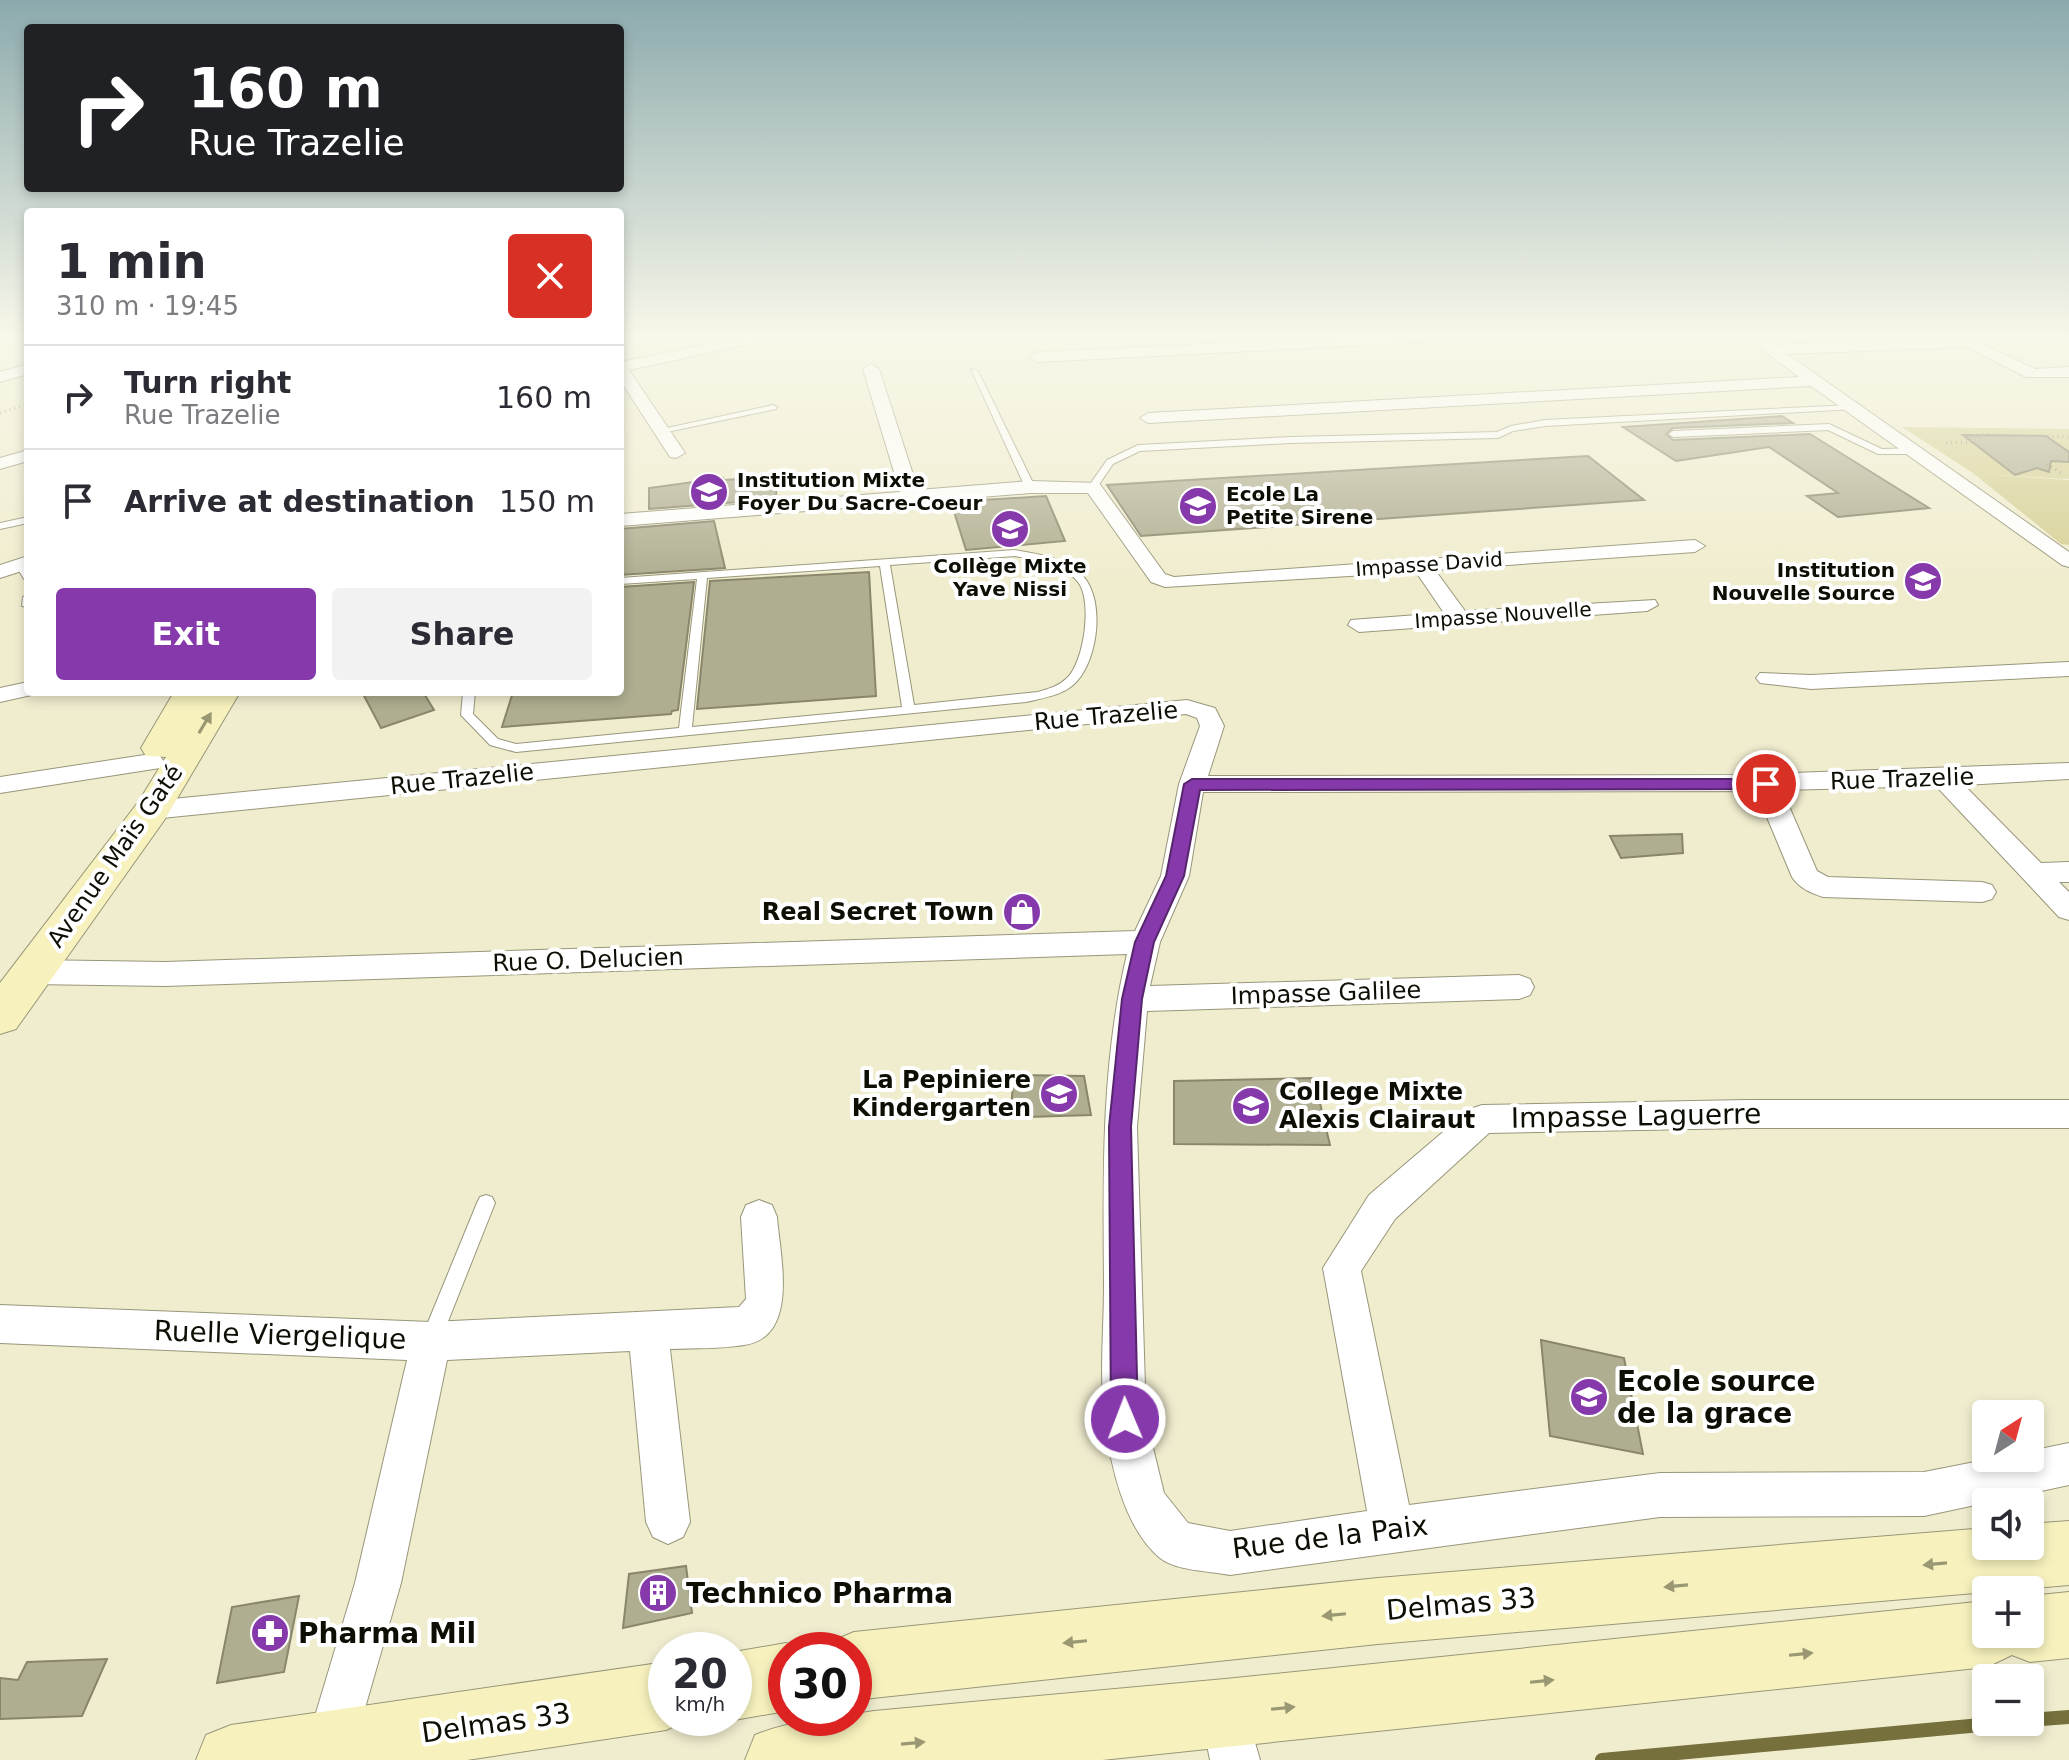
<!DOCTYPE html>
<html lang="en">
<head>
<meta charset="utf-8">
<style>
  :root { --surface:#fff; --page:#f2f2f3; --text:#2b2b33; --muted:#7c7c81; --line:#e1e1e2; --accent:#8639aa }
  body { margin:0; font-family:"DejaVu Sans",sans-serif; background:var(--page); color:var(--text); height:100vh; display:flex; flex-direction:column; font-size:30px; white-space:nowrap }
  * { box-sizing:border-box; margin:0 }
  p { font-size:26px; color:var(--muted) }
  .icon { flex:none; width:44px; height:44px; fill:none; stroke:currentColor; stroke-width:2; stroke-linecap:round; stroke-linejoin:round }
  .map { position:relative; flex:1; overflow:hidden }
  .panel { position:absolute; left:24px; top:208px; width:600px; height:488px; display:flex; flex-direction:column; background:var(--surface); border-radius:8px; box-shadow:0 4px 12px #0003 }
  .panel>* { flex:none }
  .hud { position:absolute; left:24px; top:24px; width:600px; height:168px; border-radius:8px; box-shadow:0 4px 12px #0003; background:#202124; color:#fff; overflow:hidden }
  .needle { width:52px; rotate:36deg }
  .fabs { position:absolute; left:1972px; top:1400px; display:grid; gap:16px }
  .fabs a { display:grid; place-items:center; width:72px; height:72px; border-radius:8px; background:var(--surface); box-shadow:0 4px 12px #0003; font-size:40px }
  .speed { position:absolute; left:648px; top:1632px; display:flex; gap:16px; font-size:40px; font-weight:700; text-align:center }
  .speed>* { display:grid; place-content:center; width:104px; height:104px; border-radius:50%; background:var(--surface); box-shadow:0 4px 12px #0003; line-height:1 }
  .speed small { font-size:20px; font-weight:400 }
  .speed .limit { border:12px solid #d22; background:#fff; color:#111 }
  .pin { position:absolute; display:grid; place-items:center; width:68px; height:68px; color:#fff; margin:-34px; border:4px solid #fff; border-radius:50%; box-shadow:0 2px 8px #0007 }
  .me { position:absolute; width:88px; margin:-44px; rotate:359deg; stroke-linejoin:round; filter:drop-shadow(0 0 6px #0008) }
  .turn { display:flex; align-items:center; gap:28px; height:168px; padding:0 32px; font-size:36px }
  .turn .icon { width:104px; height:104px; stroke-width:2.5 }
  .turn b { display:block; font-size:56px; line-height:68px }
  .round { display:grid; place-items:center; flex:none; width:84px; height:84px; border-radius:8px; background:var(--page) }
  .overview { display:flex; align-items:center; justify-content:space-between; height:136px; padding:0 32px }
  h1 { font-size:48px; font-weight:600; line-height:60px }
  .primary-button { display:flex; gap:16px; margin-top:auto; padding:16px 32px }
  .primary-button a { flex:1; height:92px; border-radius:8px; background:var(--accent); color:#fff; font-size:32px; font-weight:600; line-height:92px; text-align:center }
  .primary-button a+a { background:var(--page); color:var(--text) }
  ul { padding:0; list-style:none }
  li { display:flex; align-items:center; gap:24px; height:104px; padding:0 32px; border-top:2px solid var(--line) }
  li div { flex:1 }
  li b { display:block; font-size:30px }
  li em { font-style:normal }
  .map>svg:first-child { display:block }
  .green { fill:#d6d095 }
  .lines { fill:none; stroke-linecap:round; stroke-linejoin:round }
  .stream { stroke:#76703d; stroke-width:14 }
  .building { fill:#b0ae91; stroke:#89866b; stroke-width:2 }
  .service-casing { stroke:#98967a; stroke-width:2 }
  .minor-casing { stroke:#98967a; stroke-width:2 }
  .secondary-casing { stroke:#98967a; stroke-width:2 }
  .path { stroke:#9c9983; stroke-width:3; stroke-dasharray:1 4; stroke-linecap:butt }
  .service { fill:#fff; fill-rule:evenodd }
  .minor { fill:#fff; fill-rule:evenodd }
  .secondary { fill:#f7f2bd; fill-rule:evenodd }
  .oneway { fill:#9a9773 }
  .route { fill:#8639aa; stroke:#57256e; stroke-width:2 }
  .labels { text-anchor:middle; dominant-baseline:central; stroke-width:8; stroke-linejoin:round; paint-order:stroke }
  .far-poi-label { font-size:20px; font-weight:bold; fill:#0f0e05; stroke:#fff; text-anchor:start }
  .far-street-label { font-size:20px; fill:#0f0e05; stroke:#fff }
  .street-label { font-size:24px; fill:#0f0e05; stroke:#fff }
  .poi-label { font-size:24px; font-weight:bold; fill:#0f0e05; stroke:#fff; text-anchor:end }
  .near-street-label { font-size:28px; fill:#0f0e05; stroke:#fff }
  .near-poi-label { font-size:28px; font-weight:bold; fill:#0f0e05; stroke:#fff; text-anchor:start }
</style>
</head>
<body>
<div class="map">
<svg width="2069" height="1760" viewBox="0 0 2069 1760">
  <rect width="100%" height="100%" fill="#f0edcf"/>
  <path class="green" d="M1902,427L2069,429V479L1979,474L2069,480V545L2061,544L1973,473Z"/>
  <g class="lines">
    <path class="stream" d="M2030,1720L2069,1717
      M1602,1760L2013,1722"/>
  </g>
  <path class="building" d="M1782,416L1793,423L1673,428L1666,434L1673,440L1810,434L1929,508L1838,517L1807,496L1838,493L1769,447L1676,461L1623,427Z
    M1963,435L2046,436L2069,452V462L2051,461L2049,472L2037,468L2015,475Z
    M1588,456L1644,500L1141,536L1107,485Z
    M777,477L776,499L649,509V488L723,478V480Z
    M1046,496L1065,541L966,550L951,502Z
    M714,521L725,568L620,575V529Z
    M869,572L876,696L697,709L710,581Z
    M694,582L678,710L672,711L671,714L502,727L513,692H620V587Z
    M362,692H423L434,710L381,728Z
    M1682,834L1683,853L1621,858L1610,836Z
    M1014,1075L1084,1076L1091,1115L1027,1117L1011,1107Z
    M1314,1078L1330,1145L1174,1144V1081Z
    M1541,1340L1624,1358L1643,1454L1550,1436Z
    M686,1566L692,1613L623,1628L629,1574Z
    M299,1596L284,1672L217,1683L232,1607Z
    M107,1659L82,1716L0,1719V1678L18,1680L27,1662Z"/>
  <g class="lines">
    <defs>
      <path id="service" d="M971,369L978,371L1035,487L1033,489L1025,487Z
        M773,405L777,407L776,409L662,433L658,430Z
        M1852,405H1855V409L1545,426L1513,431L1498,438L1291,443L1140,451L1113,464L1096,489L1088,487L1107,460L1138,445L1291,437L1497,432L1511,426L1545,420Z
        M1829,424L1882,449L1915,448L1919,451L1915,454H1878L1828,430L1673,437L1669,434L1673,431Z
        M28,517V523L0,529V523Z
        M1015,550C1037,554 1062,557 1079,572C1106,594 1099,657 1077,681C1065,695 1044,698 1026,702L516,752L490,745L461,715L463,692H475L473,714L498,739L516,744L679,728L697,579L620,584V578ZM1015,556C1037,560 1064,563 1078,582C1093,601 1084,662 1067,678C1059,686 1048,689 1038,692L914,705L890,565ZM880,566L902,707L692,727L707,578Z
        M21,563L28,569V580L24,579L16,566Z
        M28,594V607L22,606L23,597Z
        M486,1195L492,1197L495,1203L439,1344L432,1347L425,1344L422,1337L477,1203L480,1197Z"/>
      <path id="minor" d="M763,333H789L782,337L629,370L685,453L676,458L670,457L620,380V362Z
        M1443,333H1532L1525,337L1037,362L1029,357L1037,352Z
        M1740,333H1756L1774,345L1970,338L2035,369L2069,367V377H2026L1967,347L1787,354L2069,552V567L2062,565L1811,386L1148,423L1140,418L1148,413L1799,377Z
        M28,364V374L0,382V372Z
        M871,364L879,369L918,490L1030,481L1099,483L1165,574L1174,577L1695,540L1705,546L1695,552L1435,570L1465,611L1655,600L1658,605L1647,611L1359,632L1348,625L1351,620L1444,613L1416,572L1165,587L1151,582L1088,493H1030L620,526V514L900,492L863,369Z
        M28,450V461L0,469V458Z
        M28,556V569L0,578V565Z
        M2069,662V676L1811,689L1760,683L1756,678L1760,673L1811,675Z
        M28,682V692L36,694L0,702V688Z
        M1187,700L1215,708L1224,726L1208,776L1740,775L2069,763V779L1964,785L2041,863L2069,862V882H2059L2069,892V920L2059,917L1936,786L1782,790L1817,871L1828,877L1982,882L1992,885L1996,892L1992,899L1982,902L1823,897C1811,893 1799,888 1792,877L1756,791L1203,792L1189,876L1160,942L1150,986L1519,975L1530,979L1534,987L1530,995L1519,999L1147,1011L1137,1127L1146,1419L1164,1493L1188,1523L1230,1531L1367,1511L1323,1268L1369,1195L1470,1109L1482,1105L1746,1100H2069V1128H1746L1489,1133L1395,1219L1361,1271L1409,1505L1660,1473L1924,1472L1995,1458H2030V1451L2069,1443V1485L1924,1516L1660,1517L1230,1575C1210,1571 1176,1571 1160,1558C1124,1528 1110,1464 1105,1420C1099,1376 1104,1329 1104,1286C1103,1174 1101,1063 1127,954L165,986L32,984L21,980L17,972L21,964L32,960L165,962L1135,931L1161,876L1179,784L1200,726L1197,718L1186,714L152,819L143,816L139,810L143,804L152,801Z
        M151,754L160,756L164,762L160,768L0,793V777Z
        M759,1200L772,1205L777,1217C780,1256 800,1337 744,1345C720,1349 694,1348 670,1349L690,1522L683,1537L668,1544L653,1537L646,1522L630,1351L447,1360L401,1583L350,1760H312L306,1746L355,1583L407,1360L0,1343V1305L431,1322L739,1307L746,1299L741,1217L746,1205Z
        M1225,1690L1242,1697L1260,1760H1210L1201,1714L1208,1697Z"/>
      <path id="secondary" d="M174,692H240L165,819L16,1029L0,1034V983L139,801L166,757L146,756L141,748Z
        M2069,1521V1585L1378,1644L854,1700V1650H827L830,1642L854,1632L1378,1578L1986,1528V1546H2030V1524Z
        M2069,1592V1658L2030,1662L2012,1655L1987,1667L1102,1760H745L755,1735C787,1722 819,1718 854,1718V1714L874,1711L1225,1679L1986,1601V1634H2030V1596Z
        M786,1643L803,1650H786V1711L734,1720L729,1718H734V1652Z
        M666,1662V1718H691L666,1730L467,1760H196L206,1735L231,1725Z"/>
    </defs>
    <use href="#service" class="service-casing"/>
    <use href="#minor" class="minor-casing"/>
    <use href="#secondary" class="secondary-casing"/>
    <path class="path" d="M0,413L28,404
      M1946,443L1971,442L1964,436L1983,437L1980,434L2069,437
      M2047,464L2062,474"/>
    <use href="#service" class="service"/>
    <use href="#minor" class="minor"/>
    <use href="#secondary" class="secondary"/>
  </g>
  <defs><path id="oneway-solid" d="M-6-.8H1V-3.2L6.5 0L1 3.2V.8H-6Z" transform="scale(2)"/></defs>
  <g class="oneway">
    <use href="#oneway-solid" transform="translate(205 723) rotate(-59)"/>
    <use href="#oneway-solid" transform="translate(1935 1564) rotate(175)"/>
    <use href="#oneway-solid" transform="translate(1676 1586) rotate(175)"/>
    <use href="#oneway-solid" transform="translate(1334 1615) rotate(174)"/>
    <use href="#oneway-solid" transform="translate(1075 1642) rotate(174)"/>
    <use href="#oneway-solid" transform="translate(1801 1654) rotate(-6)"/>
    <use href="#oneway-solid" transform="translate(1542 1681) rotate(-6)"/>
    <use href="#oneway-solid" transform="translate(1283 1708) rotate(-6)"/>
    <use href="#oneway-solid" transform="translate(913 1743) rotate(-5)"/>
  </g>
  <linearGradient id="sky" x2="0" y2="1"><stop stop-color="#8caaad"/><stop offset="0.58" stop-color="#f8f7e9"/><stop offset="1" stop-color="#f8f7e9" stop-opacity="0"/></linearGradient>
  <rect width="2069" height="579" fill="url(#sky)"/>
  <path class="route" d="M1192,779H1766L1774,784L1766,789L1200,790L1184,876L1154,942L1142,999L1131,1127L1138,1419L1134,1428L1125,1432L1115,1428L1111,1419L1109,1127L1122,999L1135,942L1166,876L1184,784Z"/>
  <defs>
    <symbol id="school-disc" viewBox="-11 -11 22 22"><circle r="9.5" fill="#8639aa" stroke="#fff"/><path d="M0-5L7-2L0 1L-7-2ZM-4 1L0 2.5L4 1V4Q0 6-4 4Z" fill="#fff"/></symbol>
    <symbol id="shop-disc" viewBox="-11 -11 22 22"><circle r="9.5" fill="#8639aa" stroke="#fff"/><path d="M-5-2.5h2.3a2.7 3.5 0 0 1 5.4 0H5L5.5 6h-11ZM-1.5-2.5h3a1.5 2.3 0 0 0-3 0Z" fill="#fff"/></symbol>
    <symbol id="building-disc" viewBox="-11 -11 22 22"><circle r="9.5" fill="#8639aa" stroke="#fff"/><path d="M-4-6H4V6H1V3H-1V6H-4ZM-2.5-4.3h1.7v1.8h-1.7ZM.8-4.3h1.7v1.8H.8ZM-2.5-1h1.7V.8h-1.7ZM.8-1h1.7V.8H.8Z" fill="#fff"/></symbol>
    <symbol id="pharmacy-disc" viewBox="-11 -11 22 22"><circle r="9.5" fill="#8639aa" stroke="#fff"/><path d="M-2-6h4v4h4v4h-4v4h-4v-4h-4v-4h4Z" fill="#fff"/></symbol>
  </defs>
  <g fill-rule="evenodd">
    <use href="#school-disc" x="687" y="470" width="44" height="44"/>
    <use href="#school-disc" x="1176" y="484" width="44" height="44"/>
    <use href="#school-disc" x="988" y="507" width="44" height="44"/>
    <use href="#school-disc" x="1901" y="559" width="44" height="44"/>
    <use href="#shop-disc" x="1000" y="890" width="44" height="44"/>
    <use href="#school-disc" x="1037" y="1072" width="44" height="44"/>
    <use href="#school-disc" x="1229" y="1084" width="44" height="44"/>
    <use href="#school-disc" x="1567" y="1375" width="44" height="44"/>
    <use href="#building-disc" x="636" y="1571" width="44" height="44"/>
    <use href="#pharmacy-disc" x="248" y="1611" width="44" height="44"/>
  </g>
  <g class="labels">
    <g class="far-poi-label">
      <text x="737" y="480">Institution Mixte<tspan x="737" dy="23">Foyer Du Sacre-Coeur</tspan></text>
      <text x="1226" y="494">Ecole La<tspan x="1226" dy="23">Petite Sirene</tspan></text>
      <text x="1010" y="566" text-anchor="middle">Collège Mixte<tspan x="1010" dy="23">Yave Nissi</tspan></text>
      <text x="1895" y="570" text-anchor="end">Institution<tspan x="1895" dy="23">Nouvelle Source</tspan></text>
    </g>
    <g class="far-street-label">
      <text transform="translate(1429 564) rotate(-4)">Impasse David</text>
      <text transform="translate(1503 615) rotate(-4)">Impasse Nouvelle</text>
    </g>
    <g class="street-label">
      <text transform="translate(1106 716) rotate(-5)">Rue Trazelie</text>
      <text transform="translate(462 779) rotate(-6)">Rue Trazelie</text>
      <text transform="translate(1902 779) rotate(-2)">Rue Trazelie</text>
      <text transform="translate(115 856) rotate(-55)">Avenue Maïs Gaté</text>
      <text transform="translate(588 960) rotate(-2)">Rue O. Delucien</text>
      <text transform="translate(1326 993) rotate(-2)">Impasse Galilee</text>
    </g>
    <g class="poi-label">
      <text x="994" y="912">Real Secret Town</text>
      <text x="1031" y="1080">La Pepiniere<tspan x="1031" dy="28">Kindergarten</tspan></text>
      <text x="1279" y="1092" text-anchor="start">College Mixte<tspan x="1279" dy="28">Alexis Clairaut</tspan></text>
    </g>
    <g class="near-street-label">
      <text transform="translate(1636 1116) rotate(-1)">Impasse Laguerre</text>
      <text transform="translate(280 1335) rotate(2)">Ruelle Viergelique</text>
      <text transform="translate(1330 1537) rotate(-7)">Rue de la Paix</text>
      <text transform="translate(1461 1604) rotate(-5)">Delmas 33</text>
      <text transform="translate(496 1723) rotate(-8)">Delmas 33</text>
    </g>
    <g class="near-poi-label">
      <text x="1617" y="1381">Ecole source<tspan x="1617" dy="32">de la grace</tspan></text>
      <text x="686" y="1593">Technico Pharma</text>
      <text x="298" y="1633">Pharma Mil</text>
    </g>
  </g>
</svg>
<div class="fabs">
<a><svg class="needle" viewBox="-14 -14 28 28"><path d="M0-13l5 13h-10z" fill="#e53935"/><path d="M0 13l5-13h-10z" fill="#7c7c81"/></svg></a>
<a><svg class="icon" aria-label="sound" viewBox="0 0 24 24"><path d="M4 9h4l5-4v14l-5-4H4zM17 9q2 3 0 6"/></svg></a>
<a>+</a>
<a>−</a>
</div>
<div class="speed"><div>20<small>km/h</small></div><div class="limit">30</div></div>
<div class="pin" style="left:1766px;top:784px;background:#d93025"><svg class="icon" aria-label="arrive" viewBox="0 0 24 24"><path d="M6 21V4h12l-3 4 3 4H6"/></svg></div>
<svg class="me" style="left:1125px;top:1419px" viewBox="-20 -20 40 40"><circle r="17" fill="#8639aa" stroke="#fff" stroke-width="3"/><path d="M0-11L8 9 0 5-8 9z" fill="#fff"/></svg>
<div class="hud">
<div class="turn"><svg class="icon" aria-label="right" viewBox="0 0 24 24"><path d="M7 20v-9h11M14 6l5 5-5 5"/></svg><div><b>160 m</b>Rue Trazelie</div></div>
</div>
<section class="panel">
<div class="overview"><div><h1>1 min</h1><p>310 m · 19:45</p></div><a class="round" style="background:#d93025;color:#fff"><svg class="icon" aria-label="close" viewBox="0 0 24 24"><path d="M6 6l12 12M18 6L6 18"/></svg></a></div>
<ul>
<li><svg class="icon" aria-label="right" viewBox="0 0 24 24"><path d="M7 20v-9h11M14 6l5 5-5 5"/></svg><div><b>Turn right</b><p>Rue Trazelie</p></div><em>160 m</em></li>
<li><svg class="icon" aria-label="arrive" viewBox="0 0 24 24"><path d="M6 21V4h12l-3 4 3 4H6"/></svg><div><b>Arrive at destination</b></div><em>150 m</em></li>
</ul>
<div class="primary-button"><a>Exit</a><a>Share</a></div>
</section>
</div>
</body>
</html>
